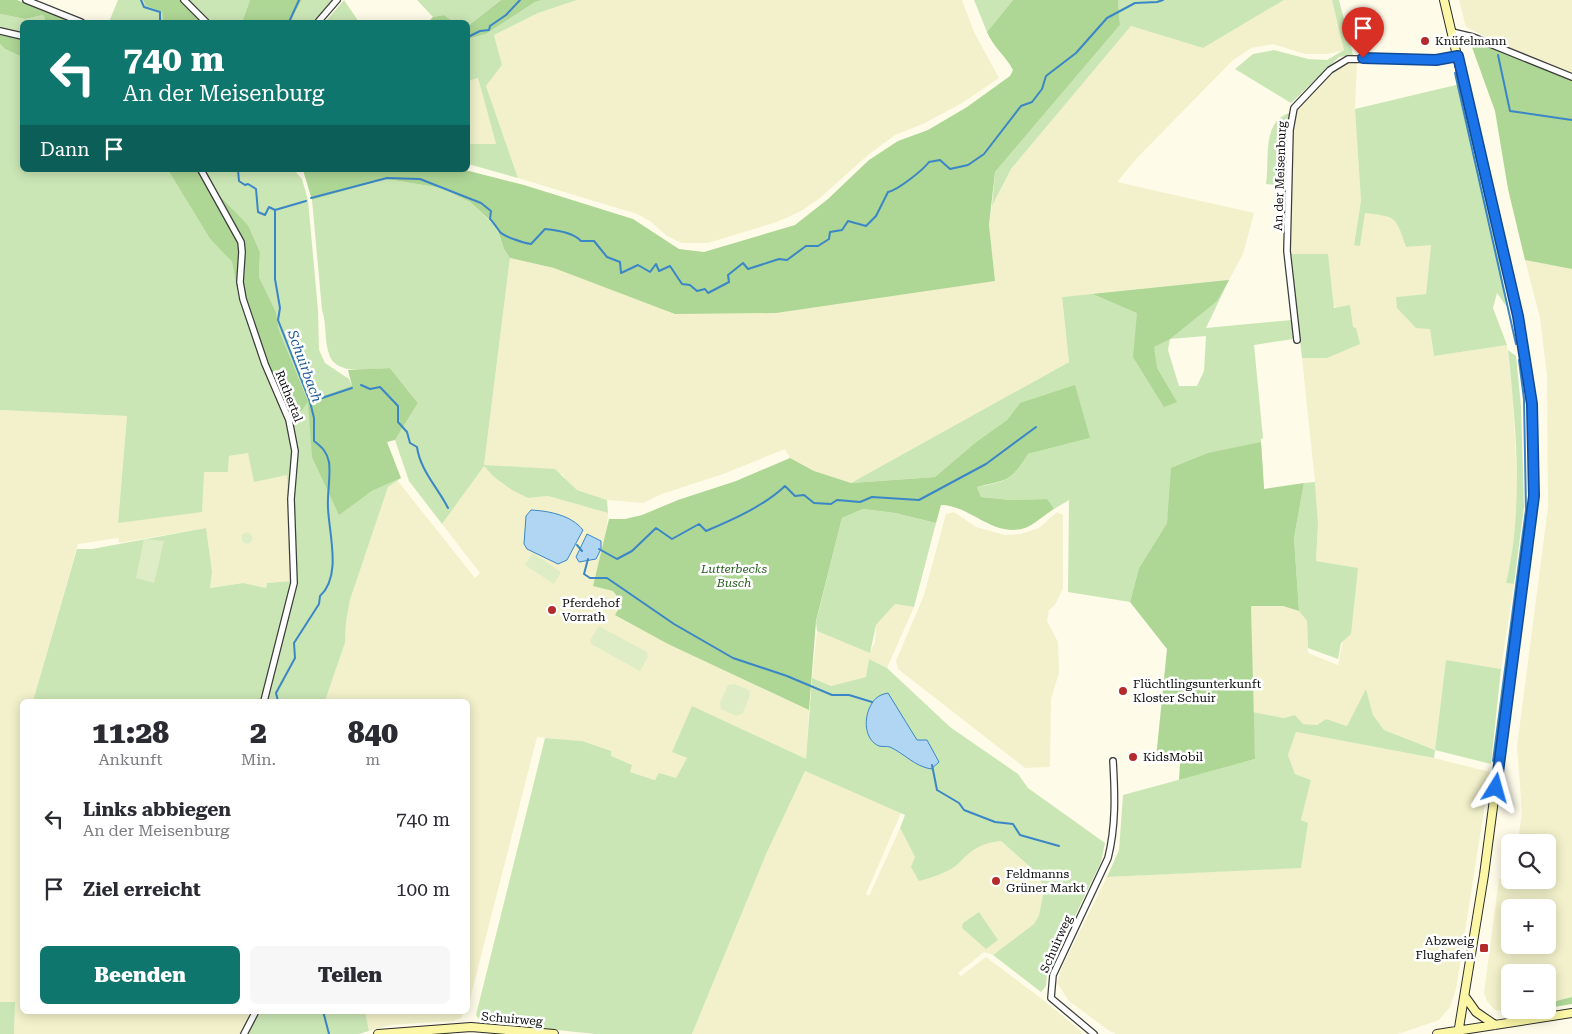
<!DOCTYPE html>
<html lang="de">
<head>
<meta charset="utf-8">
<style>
  :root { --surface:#fff; --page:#f7f7f7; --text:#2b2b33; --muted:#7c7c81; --accent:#0f766e }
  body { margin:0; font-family:"Roboto Serif",serif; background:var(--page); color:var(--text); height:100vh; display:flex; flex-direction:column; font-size:19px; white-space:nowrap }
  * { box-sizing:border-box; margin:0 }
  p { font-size:16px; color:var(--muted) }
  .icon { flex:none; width:28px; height:28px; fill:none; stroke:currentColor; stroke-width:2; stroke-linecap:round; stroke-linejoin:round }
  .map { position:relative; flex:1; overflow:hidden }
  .sheet { position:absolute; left:20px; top:699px; width:450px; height:315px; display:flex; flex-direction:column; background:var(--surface); border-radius:8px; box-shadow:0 2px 12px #0003 }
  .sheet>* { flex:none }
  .top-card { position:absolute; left:20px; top:20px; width:450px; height:152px; border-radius:8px; box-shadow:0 2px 12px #0003; background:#0f766e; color:#fff; overflow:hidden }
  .fabs { position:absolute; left:1501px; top:834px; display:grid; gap:10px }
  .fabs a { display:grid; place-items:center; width:55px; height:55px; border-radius:8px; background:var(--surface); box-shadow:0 2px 12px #0003; font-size:25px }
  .pin { position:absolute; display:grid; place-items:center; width:42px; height:42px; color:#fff; margin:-51px -21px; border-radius:50% 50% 50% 0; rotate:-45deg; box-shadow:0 0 5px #0007 }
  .pin .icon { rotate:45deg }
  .me { position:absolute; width:55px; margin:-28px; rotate:8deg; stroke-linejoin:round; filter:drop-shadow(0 0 4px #0008) }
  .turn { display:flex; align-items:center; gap:18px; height:105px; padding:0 20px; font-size:22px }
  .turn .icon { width:65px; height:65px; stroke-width:2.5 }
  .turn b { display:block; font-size:35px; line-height:42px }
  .then { display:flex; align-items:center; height:48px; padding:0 20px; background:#0003; gap:10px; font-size:19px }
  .eta { display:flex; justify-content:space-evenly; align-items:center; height:85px; text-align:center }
  .eta b { font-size:30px; font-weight:800; line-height:35px }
  .primary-button { display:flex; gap:10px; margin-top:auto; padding:10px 20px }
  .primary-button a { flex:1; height:58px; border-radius:8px; background:var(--accent); color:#fff; font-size:20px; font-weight:800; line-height:58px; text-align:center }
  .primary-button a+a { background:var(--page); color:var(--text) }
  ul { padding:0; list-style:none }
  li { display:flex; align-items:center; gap:15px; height:70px; padding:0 20px }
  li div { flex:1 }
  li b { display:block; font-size:19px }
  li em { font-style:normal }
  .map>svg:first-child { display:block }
  .farmland { fill:#f2f1cb; fill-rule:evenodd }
  .green { fill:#cbe6b5; fill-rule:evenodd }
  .forest { fill:#aed695 }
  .pitch { fill:#deedc6 }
  .water { fill:#b0d6f3; stroke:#3a86c6 }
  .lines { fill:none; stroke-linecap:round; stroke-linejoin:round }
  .stream { stroke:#3a86c6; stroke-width:2 }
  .street-casing { stroke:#3d3d3d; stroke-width:8 }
  .secondary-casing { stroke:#2c2c2c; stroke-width:10 }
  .street { stroke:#fff; stroke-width:5.5 }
  .secondary { stroke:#fbf7a6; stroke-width:8 }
  .route-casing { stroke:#114b97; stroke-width:12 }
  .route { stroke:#1a73e8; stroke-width:9 }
  .poi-dot { fill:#b32b2a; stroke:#fff; stroke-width:2 }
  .labels { text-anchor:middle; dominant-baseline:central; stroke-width:5; stroke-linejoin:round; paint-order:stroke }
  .poi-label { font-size:12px; fill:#0a0a0a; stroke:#fff; text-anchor:start }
  .street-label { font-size:12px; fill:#0a0a0a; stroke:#fff }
  .park-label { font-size:12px; font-style:italic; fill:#285e1f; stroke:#fff }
  .water-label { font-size:14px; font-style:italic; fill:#1b5895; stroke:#fff }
</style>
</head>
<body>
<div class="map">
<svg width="1572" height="1034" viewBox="0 0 1572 1034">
  <rect width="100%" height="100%" fill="#fefbe9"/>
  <path class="farmland" d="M577,0H962L974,32L999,78L962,103L925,123L895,135L868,155L820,198L801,211L777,222L708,243H682L667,236L650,221L637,214L518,178L486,86L502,65L494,35L538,13Z
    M1284,0H1332L1345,50L1327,54H1305L1273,44L1251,48L1232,61L1137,158L1117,182L1254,213L1243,254L1229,280L1062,297L1069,362L851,483L814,471L790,458L785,449L726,473L662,494L643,503L607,500L577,490L571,486L562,474L485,465L494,477L528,498L548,496L608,513L606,536L593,585L613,591L622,603L616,614L668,644L809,710L806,760L672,752L687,758L676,778L656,780L630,772L611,756L582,741L537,737L468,1007V701H325L345,643L346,622L350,600L388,487L397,480L475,578L480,573L442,524L484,465L510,258L554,268L995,281L989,225L992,206L1011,169L1131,26L1203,48Z
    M1459,0H1572V73L1502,45L1466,27Z
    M1357,60L1355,109L1361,201L1354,244L1360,246L1365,213L1392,216L1397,222L1406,247L1431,244L1426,294L1396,297L1430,329L1434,356L1507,345L1513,400L1518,502L1511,561L1506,583L1514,584L1501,669L1446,660L1435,750L1384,730L1373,715L1366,690L1347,726L1326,719L1317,725L1303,724L1295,715L1284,718L1253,712L1251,606H1283L1299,611L1307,621L1308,653L1338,665L1358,568L1316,561L1318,524L1315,482L1302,358H1327L1353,328L1290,254L1294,125L1297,109L1337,68L1346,62Z
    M478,78L496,144H468V81Z
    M1525,260L1572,269V997L1548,1003V972H1510V1010H1517L1508,1012L1495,1010L1487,1001L1484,993L1499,879L1510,876V880H1548V842H1518L1522,812L1517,747L1548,507L1547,376L1540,318ZM1510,908H1548V945H1510Z
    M0,410L127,416L118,523L204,472H228L229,456L248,453L287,475L292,581L267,583L266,588L243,583L209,588L212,571L206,528L119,543L118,538L78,544L33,701H22V1011H243L251,1017L241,1034H14L15,1003L0,1002Z
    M954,512L976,527L1005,535L1021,534L1039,528L1057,512L1063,515V588L1055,605L1049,610L1047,621L1058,642L1059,673L1051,699L1050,767L1025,768L898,669L896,661L924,595L946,514Z
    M895,604L914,607L887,668L869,659L866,677L831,686L812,678L817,631L870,652L875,642L876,625Z
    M1296,732L1434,758L1490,772L1456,989L1450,1007L1439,1020L1398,1034H1116L1108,1030L1069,1001L1057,983L1062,967L1107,877L1301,867V820L1311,780L1295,774L1288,755Z
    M804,770L901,813L866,894L869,896L900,828L915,857L963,856L987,842L1001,841L1039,876L1044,890L1039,915L1034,924L993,955L984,952L958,973L961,976L986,957L1042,999L1081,1031V1034H692L767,852Z
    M365,1011H465L461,1018L453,1021L390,1025L369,1031Z"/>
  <path class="green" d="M118,0H143L146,6L162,12L163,20L168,22H109Z
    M187,0H250L242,22H209Z
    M302,0H335L316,22H290Z
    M344,0L359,22H325Z
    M417,0H501L468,26V22H454L444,15L433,17Z
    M542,0H577L538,13L494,35L502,65L486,86L518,178L468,164V144H496L478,78L468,81V39L486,34L535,2Z
    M974,0H1013L987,32Z
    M1118,0H1284L1203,48L1131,26L1011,169L992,206L995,172L1120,25Z
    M1332,0H1339L1353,55L1339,57L1291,103L1235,69L1253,54L1274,50L1308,59L1327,60L1344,50Z
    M0,14L25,19L43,15L46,22H22V34L0,28Z
    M0,44L5,49L22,57V170H168L210,239L232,262L239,299L265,372L287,421L292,447L293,464L288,504L287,475L254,482L248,453L229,456L228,472H204L202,512L118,523L127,416L0,410Z
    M1460,84L1497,243L1506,306L1497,293L1493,308L1507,345L1434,356L1430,329L1416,328L1397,308L1396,297L1426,294L1431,245L1406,247C1395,216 1398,217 1365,213L1360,246L1354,245L1361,201L1355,109Z
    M1289,113L1287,186L1266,184C1270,159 1261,123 1289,113Z
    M205,170H294L302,179L308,200L318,310L319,350L325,363L349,379L352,386L339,514L372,491L401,478L388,487L350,600L346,622L345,643L325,701H266L297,578L293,501L297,451L292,423L308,401L279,330L276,312L259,277L260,252L248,225L216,192Z
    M387,179L441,188L470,202L496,227L504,249L510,258L484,465L555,469L577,490L607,500L608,513L548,496L528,498L512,490L494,477L484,466L442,524L409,481L395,440L418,403L390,368C372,368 336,377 329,354C324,340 327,325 322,310L312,200Z
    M1290,254H1328L1334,308L1350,305L1353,327L1356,328L1360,344L1327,358H1302Z
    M1229,280L1206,328L1292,320L1294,339L1254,345L1263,438L1261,439V443L1264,489L1170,502L1167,523L1139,568L1130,602L1068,592L1069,500L1054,509L1046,499L1011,500L981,497L977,487C1006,481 1012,481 1028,454L1090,438L1020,403L1007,420L976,442L935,477L851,483L1069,362L1062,297ZM1206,336L1204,371L1197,386H1179L1168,350L1170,339Z
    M1508,350L1516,356L1521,406L1524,507L1514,584L1506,583C1524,507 1516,427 1508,350Z
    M1315,482L1318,524L1316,561L1358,568L1351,634L1341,643L1338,659L1308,648L1307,621L1299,611L1294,538L1304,483Z
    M863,509L895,513L936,523L914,607L895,604L876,625L870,653L817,631L816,622L842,518Z
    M206,528L212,571L210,588L243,583L266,588L267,583L292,581L262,701H33L77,549H92Z
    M869,659L887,668L950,727L1018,774L1028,788L1105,843L1101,862L1047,974L1046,986L1041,992L993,955L1034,924L1039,915L1044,890L1039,875L1001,841C983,842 971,850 959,863C950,872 931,878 919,881L911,867L915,857L900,828L905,815L805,771L767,852L692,1034H595L481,1022L476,1015L545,738L582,741L611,751V756L632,765L630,772L655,780L659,773L676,778L687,758L672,752L692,706L806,759L812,678L831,686L866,677Z
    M1446,660L1501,669L1491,764L1435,750L1434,758L1296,732L1288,755L1295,774L1311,780L1301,820L1308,823L1301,868L1107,877L1119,850L1123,795L1255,759L1253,712L1284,718L1295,715L1303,724L1317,725L1326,719L1347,726L1366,689L1373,715L1384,730L1435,750Z
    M979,912L998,940L986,949L962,928L963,923Z
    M0,1002H15L14,1034H0Z
    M259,1011H365L369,1031L359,1034H247Z"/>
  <path class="forest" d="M0,0H17L72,22H46L43,15L25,19L0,14Z
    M143,0H181L202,22H168L163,20L162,12L146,6Z
    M250,0H302L290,22H242Z
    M501,0H542L535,2L486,34L468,39V26Z
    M1013,0H1118L1120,25L995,172L989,225L995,281L776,313L675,314L554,268L510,258L504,249L496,226L470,202L441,188L387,179L312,200L303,170H465L524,185L633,219L679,249L704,252L795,225L828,199L869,160L898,141L928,130L967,107L1010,76L1013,70C1006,56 993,47 987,32Z
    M444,15L454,22H428L433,17Z
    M0,35L22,39V57L5,49L0,44Z
    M1469,39L1572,79V269L1525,260L1508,189L1495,111Z
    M168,170H200L216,192L248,225L260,252L259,277L276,312L279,330L308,401L352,386L348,370L390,368L418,403L395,440L387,442L401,478L372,491L339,515L312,457L308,402L292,423L269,371L242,295L237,289L232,262L210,239Z
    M1229,280L1217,301L1170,339L1154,347L1157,368L1177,402L1164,407L1133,357L1137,313L1093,294Z
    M1075,385L1090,438L1028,454C1011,482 1007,480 977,487L981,497L1011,500L1047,499L1054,509C1045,514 1034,525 1025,528C993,538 970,505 941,505L936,523L895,513L863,509L842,518L816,621L809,710L668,644L615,615L622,603L613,591L593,586L609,519H625L642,515L678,500L736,481L790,458L814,471L851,483L935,477L976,442L1007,420L1020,403Z
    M1261,442L1264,489L1304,483L1294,538L1299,611L1283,606H1251L1255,759L1179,780L1181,750L1156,758L1167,649L1130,602L1139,568L1167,523L1171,468L1208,453Z
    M1572,997V1004L1548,1008V1003Z"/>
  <path class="pitch" d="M241.5 538a5.5 5.5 0 1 1 11 0a5.5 5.5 0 1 1-11 0Z
    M144,539L164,541L154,583L136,578Z
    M533,553L561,572L554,584L525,565Z
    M599,626L647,652L648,657L640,671L591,644L590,640Z
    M734,684L749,690L750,695L743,713L736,716L721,709L720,703L728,685Z"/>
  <path class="water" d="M531,510C549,511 571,515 583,530L567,560L558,564L527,549L524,544L526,516Z
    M587,534L601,541V549L596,559L579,562L576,557Z
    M888,693L917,740H927L939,762L931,769C914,766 905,754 890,747C887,746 883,747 879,746C865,740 864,721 869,709C873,700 877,695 888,693Z"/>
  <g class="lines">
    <path class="stream" d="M141,0L144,7L160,12V21L163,22
      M289,22L299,0
      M468,37L480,31L489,30L490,26L506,15L520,0
      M1498,55L1510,111L1572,120
      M1455,73L1516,344
      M238,170L239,181L245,185L248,184L256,189L258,212L265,215L269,207L275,210V279L280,308L278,320L310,402L314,418V441C322,447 327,452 329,462C331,477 327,493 328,508C329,534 342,576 320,596L319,604L294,643L295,658L276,693L278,701
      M311,198L387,178L420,179L481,203L491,211L490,219C494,223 497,228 500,232C505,237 524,243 531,244L545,229C556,230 573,232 581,241H594L607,257L620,262L621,273L638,265L650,272L656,264L659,271L670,266L682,284L690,285L697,291L705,289L708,293L729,282L728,275L743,263L748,269L779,259L787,260L806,246H818L829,239L830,232L842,230L848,221L866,226L876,216L888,192C898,190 923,170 929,162L940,160L950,169L968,165L984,154L1021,106L1032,102L1042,89L1046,76L1076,53L1107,18L1135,3L1157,2L1163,0
      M275,210L306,201
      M361,385L370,389L380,387L398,406V422L407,432L410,443L417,447C420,470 438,488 448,508
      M310,402L352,388
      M577,545L582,551
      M599,549L617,559L632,551L656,528L672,539L699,524L706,531C732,520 764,506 785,486L795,496L804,495L814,503L831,504L837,500L860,502L872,497L919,500L986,464L1036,427
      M588,559L584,574L590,578H607L674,624L733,658L787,676L832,695H849L872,702
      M1493,761L1526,510L1524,399L1519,360
      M932,765L937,790L959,803L964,810L995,822L1013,824L1020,835L1059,846
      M323,1011L329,1034"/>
    <defs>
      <path id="street" d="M26,0L81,22
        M184,0L206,22
        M318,22L337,0
        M0,31L22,36
        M1452,32L1473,37L1572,77
        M201,170L241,242L242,252L240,282L243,299L265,364L289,420L295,451L291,499L294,583L264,701
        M1297,340L1287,251L1290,130L1294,108L1330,70L1348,59L1436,60L1458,56
        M244,1034L256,1011
        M1094,1034L1051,998L1053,975L1108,858C1116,826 1115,794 1113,761"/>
      <path id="secondary" d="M1444,0L1518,316L1532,404L1534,496L1484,875L1458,1034
        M1466,998L1476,1012L1495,1025
        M378,1034L471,1027L554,1034
        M1437,1034L1572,1013"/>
    </defs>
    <use href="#street" class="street-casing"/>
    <use href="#secondary" class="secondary-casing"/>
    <use href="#street" class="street"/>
    <use href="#secondary" class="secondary"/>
  </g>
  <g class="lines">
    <defs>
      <path id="route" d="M1363,58L1436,60L1458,56L1518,316L1532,404L1534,496L1496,788"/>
    </defs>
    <use href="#route" class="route-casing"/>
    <use href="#route" class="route"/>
  </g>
  <g class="poi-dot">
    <circle cx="1425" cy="41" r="5"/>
    <circle cx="552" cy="610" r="5"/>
    <circle cx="1123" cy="691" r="5"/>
    <circle cx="1133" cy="757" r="5"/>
    <circle cx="996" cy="881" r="5"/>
    <rect x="1479" y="943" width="10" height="10" rx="2.5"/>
  </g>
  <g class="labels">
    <g class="poi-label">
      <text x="1435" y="41">Knüfelmann</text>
      <text x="562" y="603">Pferdehof<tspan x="562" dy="14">Vorrath</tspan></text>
      <text x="1133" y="684">Flüchtlingsunterkunft<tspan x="1133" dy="14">Kloster Schuir</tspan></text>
      <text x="1143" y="757">KidsMobil</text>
      <text x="1006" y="874">Feldmanns<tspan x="1006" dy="14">Grüner Markt</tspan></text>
      <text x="1474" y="941" text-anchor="end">Abzweig<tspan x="1474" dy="14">Flughafen</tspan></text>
    </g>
    <g class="street-label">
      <text transform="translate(1280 176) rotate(-88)">An der Meisenburg</text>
      <text transform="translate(289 396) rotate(68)">Ruthertal</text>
      <text transform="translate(1056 944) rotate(-66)">Schuirweg</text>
      <text transform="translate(512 1019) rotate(5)">Schuirweg</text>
    </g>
    <g class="park-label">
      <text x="734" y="569">Lutterbecks<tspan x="734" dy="14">Busch</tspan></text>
    </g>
    <g class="water-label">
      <text transform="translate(305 366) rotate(70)">Schuirbach</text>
    </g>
  </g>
</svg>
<div class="fabs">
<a><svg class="icon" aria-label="search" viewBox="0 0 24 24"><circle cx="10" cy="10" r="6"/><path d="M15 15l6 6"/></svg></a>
<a>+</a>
<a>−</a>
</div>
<div class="pin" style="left:1363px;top:58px;background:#d93025"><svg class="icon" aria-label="arrive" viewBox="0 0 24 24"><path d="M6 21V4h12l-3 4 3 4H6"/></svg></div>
<svg class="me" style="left:1496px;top:788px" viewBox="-20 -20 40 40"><path d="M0-17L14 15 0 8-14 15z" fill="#1a73e8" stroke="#fff" stroke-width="4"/></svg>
<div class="top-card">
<div class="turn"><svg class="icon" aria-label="left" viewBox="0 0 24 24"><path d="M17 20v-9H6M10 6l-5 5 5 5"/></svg><div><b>740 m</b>An der Meisenburg</div></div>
<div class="then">Dann<svg class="icon" aria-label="arrive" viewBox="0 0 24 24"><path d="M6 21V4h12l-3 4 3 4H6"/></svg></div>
</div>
<section class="sheet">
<div class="eta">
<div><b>11:28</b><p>Ankunft</p></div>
<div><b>2</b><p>Min.</p></div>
<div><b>840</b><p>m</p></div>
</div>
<ul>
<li><svg class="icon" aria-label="left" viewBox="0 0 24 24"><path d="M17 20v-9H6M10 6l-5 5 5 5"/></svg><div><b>Links abbiegen</b><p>An der Meisenburg</p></div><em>740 m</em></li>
<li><svg class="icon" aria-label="arrive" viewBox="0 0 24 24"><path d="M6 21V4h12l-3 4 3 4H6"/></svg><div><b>Ziel erreicht</b></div><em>100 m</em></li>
</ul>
<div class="primary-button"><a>Beenden</a><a>Teilen</a></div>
</section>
</div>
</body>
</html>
